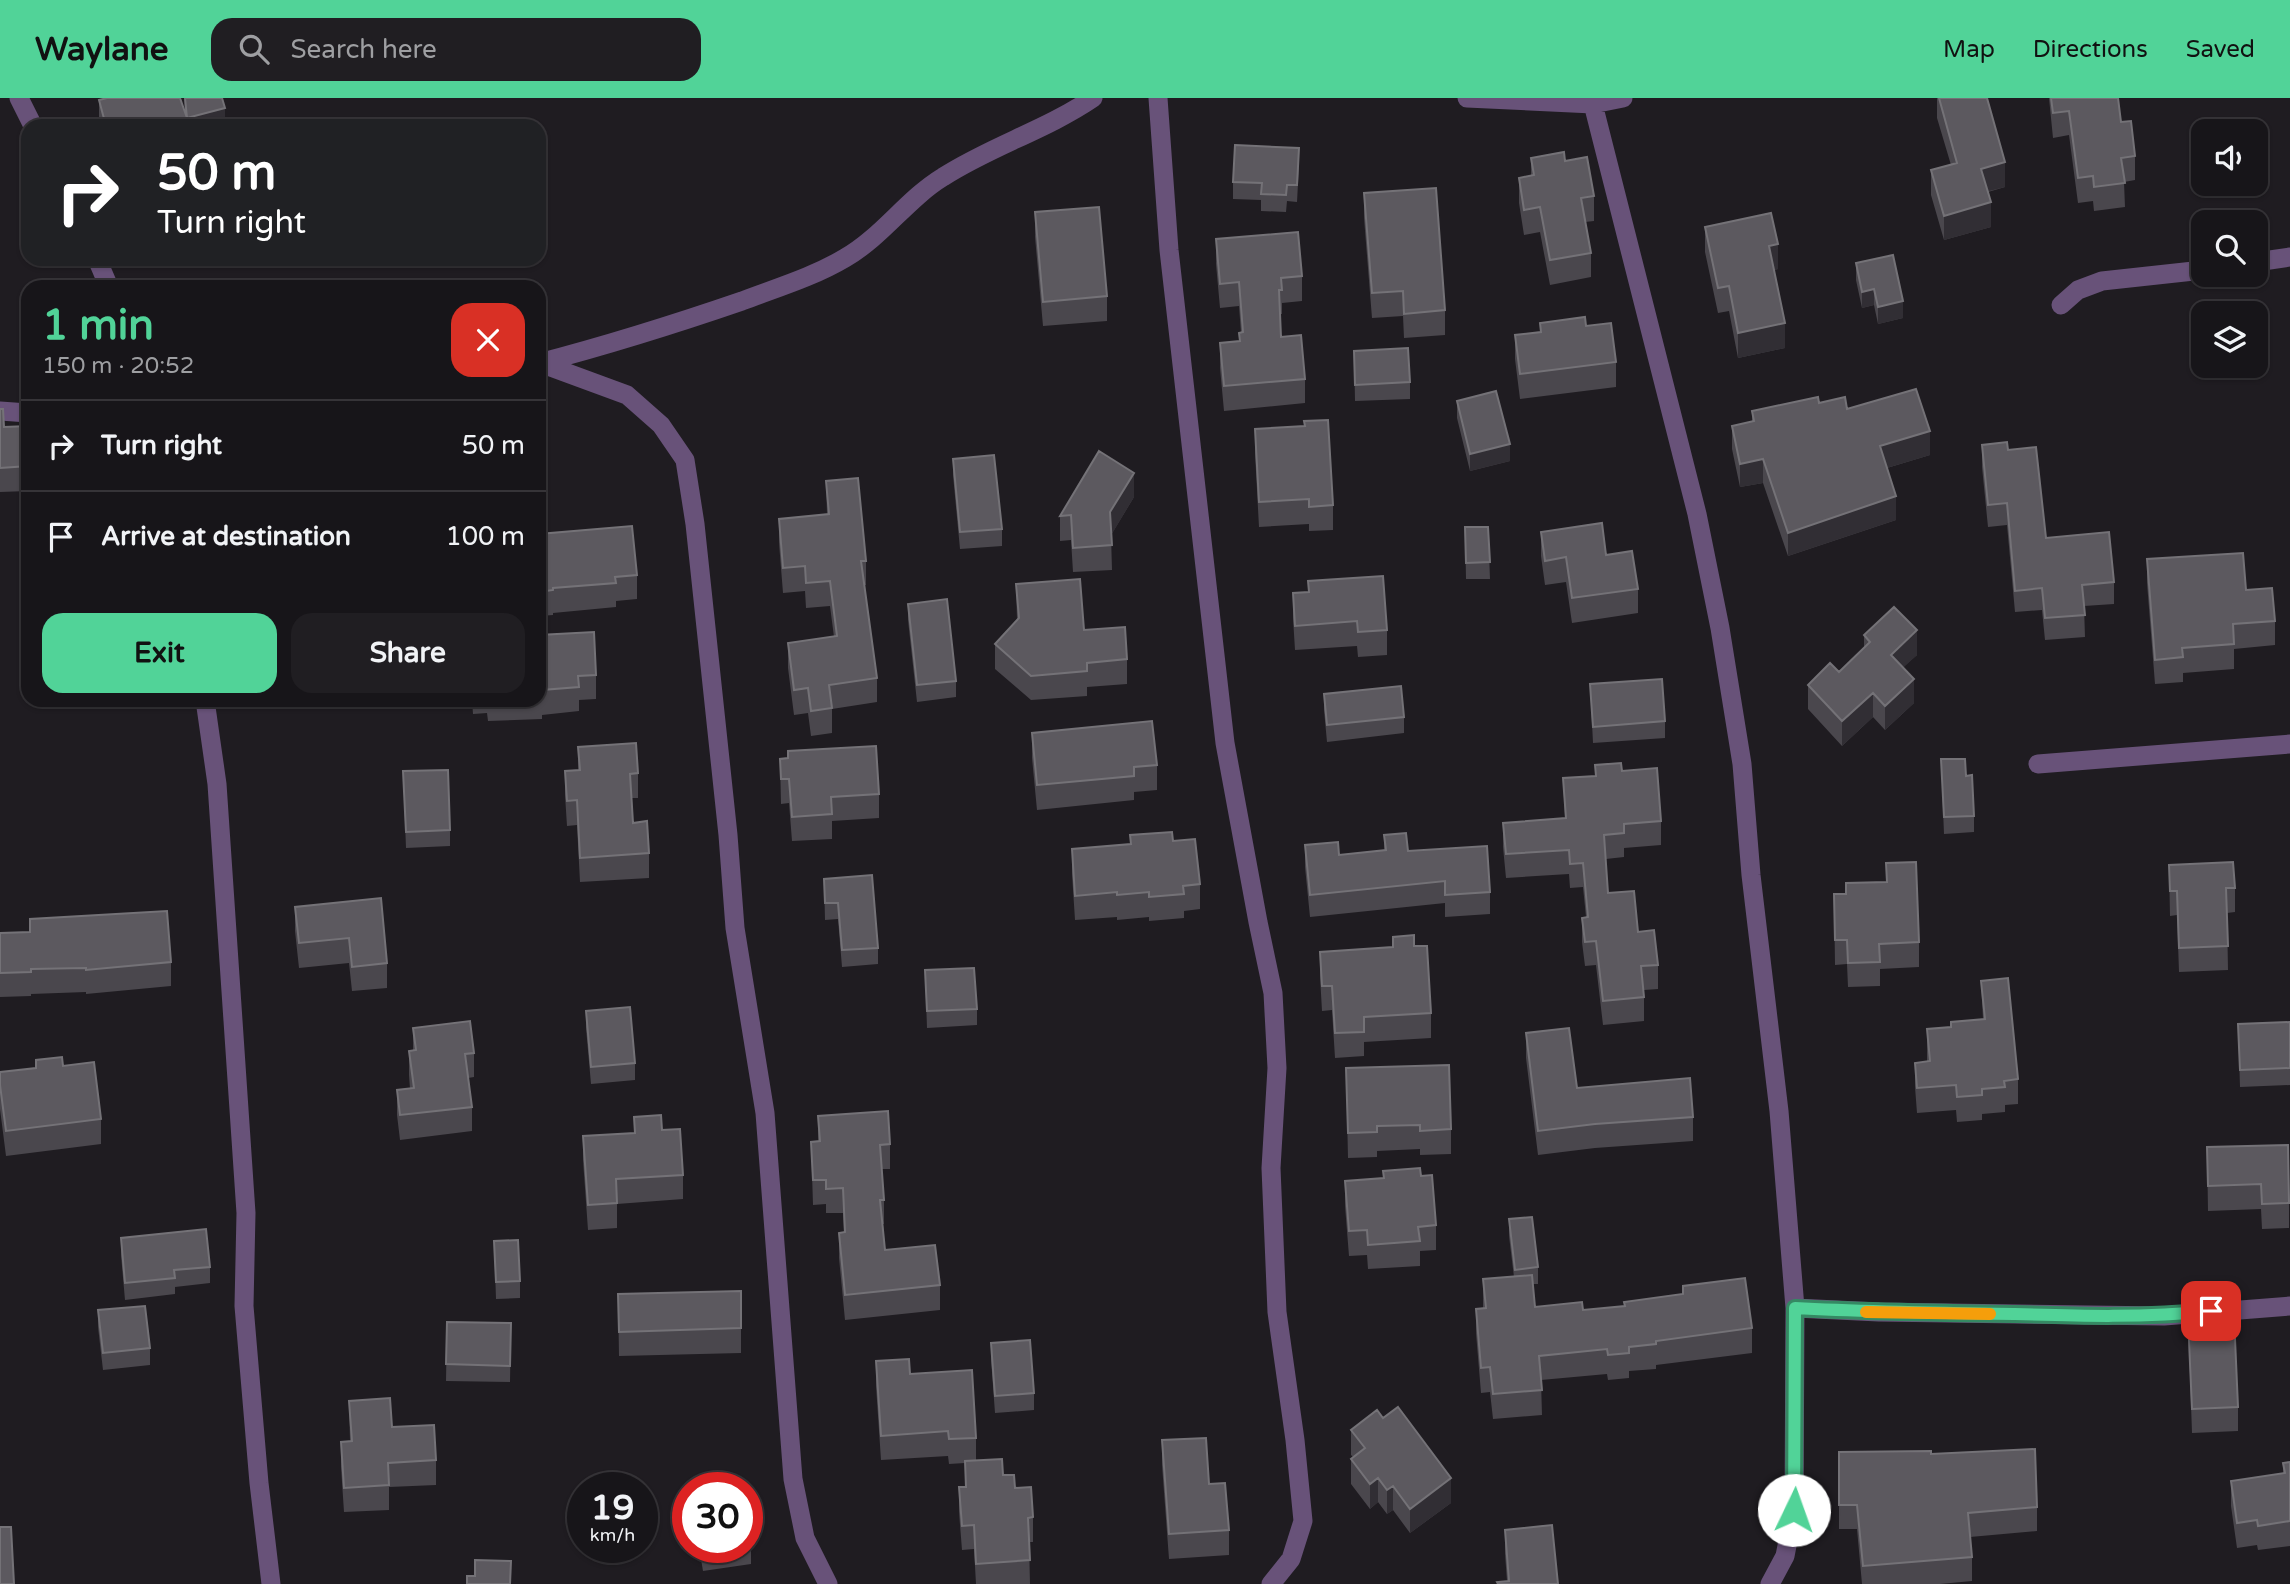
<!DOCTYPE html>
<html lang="en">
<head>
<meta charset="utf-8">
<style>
  :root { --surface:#171519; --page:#201e22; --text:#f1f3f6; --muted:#9e9fa2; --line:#363438; --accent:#51d398 }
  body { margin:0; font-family:"Varela Round",sans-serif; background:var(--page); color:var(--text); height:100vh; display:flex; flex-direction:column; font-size:26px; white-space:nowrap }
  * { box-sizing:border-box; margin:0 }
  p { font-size:23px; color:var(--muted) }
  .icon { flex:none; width:38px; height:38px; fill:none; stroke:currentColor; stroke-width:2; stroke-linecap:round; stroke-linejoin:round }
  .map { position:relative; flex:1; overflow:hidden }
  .sheet { position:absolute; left:21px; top:182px; width:525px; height:427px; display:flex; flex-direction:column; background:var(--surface); border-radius:21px; box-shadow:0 2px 5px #0004,0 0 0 2px var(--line) }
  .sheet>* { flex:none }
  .banner { position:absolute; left:21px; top:21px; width:525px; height:147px; border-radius:21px; box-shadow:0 2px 5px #0004,0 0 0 2px var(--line); background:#202124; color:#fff; overflow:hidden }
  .tools { position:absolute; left:2191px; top:21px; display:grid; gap:14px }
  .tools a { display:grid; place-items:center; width:77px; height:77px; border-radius:14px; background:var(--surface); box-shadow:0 2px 5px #0004,0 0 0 2px var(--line); font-size:35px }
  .speed { position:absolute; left:567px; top:1374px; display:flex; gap:14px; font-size:35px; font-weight:700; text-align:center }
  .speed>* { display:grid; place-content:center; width:91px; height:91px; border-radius:50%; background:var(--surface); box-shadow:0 2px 5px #0004,0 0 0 2px var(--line); line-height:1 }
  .speed small { font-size:18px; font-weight:400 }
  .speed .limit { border:10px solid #d22; background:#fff; color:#111 }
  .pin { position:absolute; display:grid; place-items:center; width:60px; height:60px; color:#fff; margin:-30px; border-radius:14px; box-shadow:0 4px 10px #0006 }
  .me { position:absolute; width:77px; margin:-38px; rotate:3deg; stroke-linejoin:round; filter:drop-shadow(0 0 5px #0008) }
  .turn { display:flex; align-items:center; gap:24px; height:147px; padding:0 21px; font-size:32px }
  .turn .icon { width:91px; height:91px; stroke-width:2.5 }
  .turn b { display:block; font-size:49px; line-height:60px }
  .round { display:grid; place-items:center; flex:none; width:74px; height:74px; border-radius:21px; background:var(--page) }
  .summary { display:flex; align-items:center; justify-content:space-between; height:119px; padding:0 21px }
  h1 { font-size:42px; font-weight:700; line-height:52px; color:var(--accent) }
  .primary-button { display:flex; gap:14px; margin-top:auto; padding:14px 21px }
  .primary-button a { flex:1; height:80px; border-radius:21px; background:var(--accent); color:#111; font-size:28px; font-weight:700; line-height:80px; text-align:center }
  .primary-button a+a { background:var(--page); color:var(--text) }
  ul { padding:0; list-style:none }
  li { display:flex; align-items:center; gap:21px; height:91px; padding:0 21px; border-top:2px solid var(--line) }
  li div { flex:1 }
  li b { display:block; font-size:26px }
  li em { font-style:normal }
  header { display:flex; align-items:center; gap:42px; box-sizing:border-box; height:98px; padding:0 35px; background:var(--accent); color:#111 }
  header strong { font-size:33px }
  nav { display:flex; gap:38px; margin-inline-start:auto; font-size:24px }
  .search { width:490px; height:63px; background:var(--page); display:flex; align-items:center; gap:18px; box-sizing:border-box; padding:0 24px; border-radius:21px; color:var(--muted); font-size:26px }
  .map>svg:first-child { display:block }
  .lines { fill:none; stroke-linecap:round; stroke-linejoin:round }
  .minor { stroke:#685279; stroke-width:19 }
  .wall { fill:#4a474d }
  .shaded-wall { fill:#312e34 }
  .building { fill:#5c595f; stroke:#747277; stroke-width:2 }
  .route-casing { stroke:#358963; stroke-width:18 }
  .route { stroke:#51d398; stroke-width:12 }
  .slow { stroke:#f59e0b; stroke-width:12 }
</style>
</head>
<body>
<header>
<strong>Waylane</strong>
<div class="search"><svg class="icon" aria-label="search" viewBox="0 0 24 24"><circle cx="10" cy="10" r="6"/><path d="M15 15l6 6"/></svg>Search here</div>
<nav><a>Map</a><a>Directions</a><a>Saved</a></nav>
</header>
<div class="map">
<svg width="2290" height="1486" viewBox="0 0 2290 1486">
  <rect width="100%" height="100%" fill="#1f1c21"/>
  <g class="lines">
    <path class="minor" d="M19,0L33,28
      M1158,0L1169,152L1225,645L1258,824L1273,895L1277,970L1271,1070L1277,1214L1295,1342L1303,1423L1291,1461L1271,1486
      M1467,0L1593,6L1623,0
      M1593,6L1697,416L1720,530L1742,666L1751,777L1779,1013L1795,1210L1794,1412L1785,1458L1770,1486
      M97,161L109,189
      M2256,164L2290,159
      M2061,207L2078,192L2102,183L2203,172
      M539,265C608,247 675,226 742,203C776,190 813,179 845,160C882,139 907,101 943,79C991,48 1046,32 1093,0
      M540,265L627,297L661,327L685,362L695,426L728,737L735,830L765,1015L793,1381L805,1440L828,1486
      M0,313L28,315
      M205,602L217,686L246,1115L244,1208L259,1385L271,1486
      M2038,666L2290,646
      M1795,1210L1879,1214L2164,1218L2290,1208"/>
  </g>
  <path class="wall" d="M184,0H222L225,28H99V2L185,15Z
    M1937,0H1987L2005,89L1988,94L1991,129L1944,142L1931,97V72L1951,67L1937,20Z
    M2049,0H2118L2121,24L2135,58V82L2124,84L2125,109L2094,113L2093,103L2078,105L2069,37L2053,40Z
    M1531,60L1565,63L1594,98V123L1585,124L1591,155V179L1550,187L1540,134L1524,137L1519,105V80L1531,78Z
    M1299,67L1297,104L1287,103L1286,114L1261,113V102L1233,101V84Z
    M1364,95L1445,212V237L1404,240L1403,218L1372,220L1364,120Z
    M1035,114L1107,198V223L1043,228L1035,139Z
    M1705,129L1778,171L1774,172L1785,250L1738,260L1729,213L1718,215L1705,154Z
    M1216,141L1302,178V203L1282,205V216H1280L1281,239L1305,281V305L1224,313L1220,270V245L1239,243V235H1241L1239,208L1220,210L1216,166Z
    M1856,165L1903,220L1878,226L1874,207L1862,210L1856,182Z
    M1540,225L1586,228L1616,264V289L1520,301L1515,261V237L1540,234Z
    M1354,253L1410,284V301L1355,303Z
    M1457,303L1510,363L1470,373L1457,320Z
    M1819,305L1847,311L1930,357L1887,370L1896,422L1788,458L1763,385L1740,389L1732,351V328L1752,324V313Z
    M0,311L4,329L28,328V393L0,394Z
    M1255,331L1333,407V432L1309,433V426L1259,429L1255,355Z
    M1982,347L2008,352L2046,440L2114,484V506L2084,508L2085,539L2045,542L2042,512L2015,514L2007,427L1988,429L1982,369Z
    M953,361L1002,431V448L960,451L953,377Z
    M826,383L866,463V487H864L877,580V604L832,611V635L811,638L808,615L794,617L788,570V545L834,539L830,508L806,510L805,493L783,495L779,445V421L827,416Z
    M1134,399L1111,437L1112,472L1073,474L1071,442L1060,443V418Z
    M1465,429H1488L1490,481H1466Z
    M1541,434L1606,457L1638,491V515L1572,525L1566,484L1545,487L1541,458Z
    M539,436L637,477V501L616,503V509L553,515V517L539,518Z
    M2147,461L2246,492L2275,523V547L2234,551V571L2183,575V584L2155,586L2147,485Z
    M1308,483L1387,532V557L1358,559L1357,548L1295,552L1293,520V495L1308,494Z
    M1016,486L1127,561V586L1087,589V598L1031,602L995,571V546L1017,522Z
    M908,506L956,583V599L917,604L908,522Z
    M539,537L596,577V601L579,602V613L542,617V621L488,623L487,615L473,616L472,602H539Z
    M1864,537L1917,557L1903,569L1914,605L1885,632L1873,619L1842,648L1808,611V587L1839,574L1864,550Z
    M1590,586L1665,623V640L1593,645Z
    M1324,596L1404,619V635L1327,644L1324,612Z
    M1032,635L1157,667V692L1134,694V702L1037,712L1032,660Z
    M578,649L638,675V700H632L633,725L649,755V780L580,784L577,727L567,728L565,697V673L578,672Z
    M780,661L879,696V720L832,723V741L792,743L789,705L781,706Z
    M1941,661L1966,678L1974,718V734L1944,736Z
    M1595,667L1622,673L1661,723V747L1624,750V759L1606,761L1608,795L1638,834L1658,867V891L1644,892V923L1603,927L1596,867L1585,868L1582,844V820L1586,819L1583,789L1570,790L1569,776L1506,780L1503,749V725L1565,721L1563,680L1595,678Z
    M403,673L450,732V748L406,750Z
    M1130,737L1173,743L1200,786V811L1184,813V820L1149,823V819L1117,822V819L1075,822L1072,776V751L1130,746Z
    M1384,737L1408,753L1490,794V816L1445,819V805L1310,819L1305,769V747L1339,757L1384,752Z
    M2169,767L2235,790V814L2227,815L2228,872L2179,874L2177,817L2170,818Z
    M824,781L878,850V866L842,869L838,821L825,822Z
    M1834,796L1919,844V869L1880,871V888L1848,889L1847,866L1835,867Z
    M381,800L387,865V890L352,893L349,865L299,870L295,833V809Z
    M30,821L171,864V888L86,896V894L31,896V898L0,899V835L30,834Z
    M1414,848L1431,915V940L1364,944V958L1335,960L1332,912L1322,913L1320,878V854Z
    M925,872L977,911V927L927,930Z
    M1981,883L2018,981V1006L2005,1007V1014L1982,1016V1022L1957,1024L1956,1012L1917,1015L1915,989V965L1927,963V931L1951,929L1983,921Z
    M586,913L635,965V982L591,986L586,930Z
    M2290,924V987L2240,989L2238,926Z
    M413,930L474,955V979L468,980L472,1009V1033L400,1042L397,1017V992L410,991L409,977V953L413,952Z
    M1526,935L1577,990L1693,1019V1043L1595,1050L1538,1057L1526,960Z
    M36,962L101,1021V1046L6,1058L0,1011V974L36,970Z
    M1346,970L1451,1031V1056L1420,1057V1051L1377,1053V1059L1348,1060Z
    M818,1018L890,1046V1071H882L884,1102V1126H883L885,1152L940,1187V1212L845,1222L839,1160V1135H844L843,1115H826V1106L813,1107L811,1044L818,1043Z
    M634,1019L662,1032L683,1077V1101L617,1106V1130L588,1132L583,1062V1038L634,1035Z
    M2207,1049L2289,1105V1130L2262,1131L2261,1111L2208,1113Z
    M1421,1078L1436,1127V1152L1420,1153V1168L1368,1171L1367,1157L1349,1158L1345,1108V1083Z
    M1509,1121L1538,1169V1186H1533L1535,1209L1583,1212L1624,1208L1683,1196V1188L1752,1230V1255L1656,1267V1271L1629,1273V1280L1608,1282L1607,1276L1541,1282L1542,1317L1493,1321L1490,1294L1481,1295L1476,1235V1211L1483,1210V1181L1514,1179L1509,1138Z
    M121,1140L210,1169V1185L175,1189V1196L125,1202L121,1157Z
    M494,1143L520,1183V1200L496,1201Z
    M741,1193V1255L619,1258L618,1196Z
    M98,1212L150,1250V1267L103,1272L98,1229Z
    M2188,1220L2238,1309V1333L2192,1335Z
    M447,1224L511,1225L510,1284L446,1283Z
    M991,1245L1034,1295V1312L995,1315L991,1261Z
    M876,1263L910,1276L976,1340V1362L1003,1377L1015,1390L1033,1419V1444H1029L1030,1486H976L974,1451L962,1452L959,1414V1389H965V1365L949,1366L948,1358L881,1362L876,1288Z
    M349,1303L392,1329L436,1362V1387L389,1389V1412L344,1414L341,1369V1344L350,1343Z
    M1351,1332L1451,1405L1410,1435L1393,1412L1387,1416L1378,1404L1370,1411L1351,1386V1361L1353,1359L1351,1357Z
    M1162,1342L1209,1386L1229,1432V1457L1169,1461L1162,1367Z
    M1839,1354L1931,1356L2037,1409V1433L1970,1439L1972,1459V1483L1940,1486H1862L1857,1431H1839Z
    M2290,1364V1448L2258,1452L2257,1447L2237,1450L2231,1408V1383L2283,1376V1365Z
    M1505,1432L1558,1486L1507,1483L1505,1456Z
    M699,1449L751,1450V1466L703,1473Z"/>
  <path class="shaded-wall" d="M225,10V28H187V20Z
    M187,20V28H159Z
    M2005,64V89L1981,95V71Z
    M1991,104V129L1944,142V118Z
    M1778,146V171L1769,173V148Z
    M1874,191V207L1862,210V194Z
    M1903,203V220L1878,226V209Z
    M1785,225V250L1738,260V235Z
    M1930,333V357L1880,372V348Z
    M1510,346V363L1470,373V356Z
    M1763,361V385L1740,389V366Z
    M1134,375V399L1110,439V414Z
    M1896,398V422L1788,458V435Z
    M1917,532V557L1891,581V557Z
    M1914,581V605L1885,632V608Z
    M1873,595V619L1842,648V623Z
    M1378,1380V1404L1370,1411V1386Z
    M1451,1380V1405L1410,1435V1411Z
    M1393,1388V1412L1387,1416V1392Z"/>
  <path class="building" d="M107,0H180L187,20L159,28H106L99,2Z
    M185,0H222L225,10L187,20Z
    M1939,0H1987L2005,64L1981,71L1991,104L1944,118L1931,72L1957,65Z
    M2051,0H2118L2121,24L2131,23L2135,58L2121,60L2125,85L2094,89L2093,78L2078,80L2069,13L2053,15Z
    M397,22V28H361V26Z
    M1235,47L1299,50L1297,87H1287L1286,97L1261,96L1262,85L1233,84Z
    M1564,54L1565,63L1587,59L1594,98L1581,100L1591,155L1550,162L1540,109L1524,112L1519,80L1534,77L1531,60Z
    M1436,90L1445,212L1404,216L1403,193L1372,195L1364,95Z
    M1099,109L1107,198L1043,204L1035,114Z
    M1771,115L1778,146L1769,148L1785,225L1738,235L1729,188L1718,190L1705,129Z
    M1298,134L1302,178L1281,180L1282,192H1279L1281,239L1301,237L1305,281L1224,288L1220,245L1240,243L1239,235L1243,234L1239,184L1220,186L1216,141Z
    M1893,157L1903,203L1878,209L1874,191L1862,194L1856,165Z
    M1585,219L1586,228L1611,225L1616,264L1520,276L1515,237L1541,234L1540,225Z
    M1408,250L1410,284L1355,287L1354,253Z
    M1916,291L1930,333L1880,348L1896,398L1788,435L1763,361L1740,366L1732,328L1754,323L1752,313L1818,299L1819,305L1845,299L1847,311Z
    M1496,293L1510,346L1470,356L1457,303Z
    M0,311H3L4,329L28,328V368L0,370Z
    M1328,322L1333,407L1309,409V401L1259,404L1255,331L1305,328L1304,323Z
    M2007,344L2008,352L2036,349L2046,440L2109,434L2114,484L2082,487L2085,517L2045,520L2042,490L2015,493L2007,405L1988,407L1982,347Z
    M1099,353L1134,375L1110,414L1112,447L1073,450L1071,417L1060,418Z
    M994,357L1002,431L960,434L953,361Z
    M858,380L866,463H861L877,580L829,587L832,610L811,613L808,590L794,592L788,545L837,538L830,483L806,485L805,468L783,470L779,421L829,416L826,383Z
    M1602,425L1606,457L1632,453L1638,491L1572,500L1566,459L1545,463L1541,434Z
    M632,428L637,477L615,479L616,485L553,490V492L539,494V436Z
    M1465,429H1488L1490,464L1466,465Z
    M2243,455L2246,492L2272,490L2275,523L2233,526L2234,546L2182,550L2183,559L2155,562L2147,461Z
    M1383,478L1387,532L1358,534L1357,523L1295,528L1293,495L1309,494L1308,483Z
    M1080,481L1084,532L1125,529L1127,561L1087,565V573L1031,578L995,546L1019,520L1016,486Z
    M947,501L956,583L917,587L908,506Z
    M1894,509L1917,532L1891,557L1914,581L1885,608L1873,595L1842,623L1808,587L1830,565L1839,574L1870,544L1864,537Z
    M594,534L596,577L578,578L579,589L542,592V596H539V537Z
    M1662,581L1665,623L1593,629L1590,586Z
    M1401,588L1404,619L1327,627L1324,596Z
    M1152,623L1157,667L1134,669V678L1037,687L1032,635Z
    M636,645L638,675L630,676L633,725L647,723L649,755L580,760L577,702L567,703L565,673L580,672L578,649Z
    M876,648L879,696L831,699L832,716L792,719L789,681H781L780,661L788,660V653Z
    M1941,661H1965L1966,678L1972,677L1974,718L1944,719Z
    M1621,665L1622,673L1657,670L1661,723L1624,726V735L1604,737L1608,795L1634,793L1638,834L1654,832L1658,867L1641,868L1644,899L1603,903L1596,843L1585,844L1582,820L1588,819L1583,765L1570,766L1569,752L1506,756L1503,725L1566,720L1563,680L1596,678L1595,667Z
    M448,672L450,732L406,734L403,673Z
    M1172,734L1173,743L1195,741L1200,786L1183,788L1184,796L1149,799V794L1117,797V794L1075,798L1072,751L1131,746L1130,737Z
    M1406,735L1408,753L1487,748L1490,794L1445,797V783L1310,797L1305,747L1338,744L1339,757L1386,752L1384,737Z
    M1916,764L1919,844L1879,846L1880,864L1848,865L1847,842H1835L1834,796H1846V785L1887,784L1886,765Z
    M2233,764L2235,790H2226L2228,848L2179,850L2177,793H2170L2169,767Z
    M872,777L878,850L842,852L838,805H825L824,781Z
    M381,800L387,865L352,869L349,840L299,845L295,809Z
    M167,813L171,864L86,872V870L31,871V874L0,875V835L30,834V821Z
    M1414,837V848H1427L1431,915L1364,919V934L1335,935L1332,888H1322L1320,854L1393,849V839Z
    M974,870L977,911L927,913L925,872Z
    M2008,880L2018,981L2004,983L2005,989L1982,991V997L1957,999L1956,987L1917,990L1915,965L1930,963L1927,931L1951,929V924L1985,921L1981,883Z
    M630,909L635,965L591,969L586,913Z
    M470,923L474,955L465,956L472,1009L400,1017L397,992L414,990L409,953L416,952L413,930Z
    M2290,924V970L2240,972L2238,926Z
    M1569,930L1577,990L1690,980L1693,1019L1595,1026L1538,1033L1526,935Z
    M62,959L63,968L94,964L101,1021L6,1033L0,987V974L36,970V962Z
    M1449,967L1451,1031L1420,1033V1027L1377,1028V1034L1348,1035L1346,970Z
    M888,1013L890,1046L880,1047L884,1102H880L885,1152L935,1147L940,1187L845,1197L839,1135L845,1134L843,1090L826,1091V1082H813L811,1044L820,1043L818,1018Z
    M661,1017L662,1032L680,1031L683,1077L616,1081L617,1105L588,1107L583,1038L635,1035L634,1019Z
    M2288,1047L2289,1105L2262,1106L2261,1086L2208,1088L2207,1049Z
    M1420,1070L1421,1078L1432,1077L1436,1127L1418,1129L1420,1143L1368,1147L1367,1132L1349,1133L1345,1083L1384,1080L1383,1073Z
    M1532,1119L1538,1169L1515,1172L1509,1121Z
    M206,1131L210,1169L174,1172L175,1180L125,1185L121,1140Z
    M518,1142L520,1183L496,1184L494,1143Z
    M1532,1177L1535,1209L1582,1204L1583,1212L1625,1208L1624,1204L1683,1196V1188L1745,1180L1752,1230L1656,1243V1246L1629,1249V1255L1608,1257L1607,1251L1539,1258L1542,1292L1493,1296L1490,1269L1481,1270L1476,1211L1486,1210L1483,1181Z
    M741,1193V1230L619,1234L618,1196Z
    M145,1208L150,1250L103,1255L98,1212Z
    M2234,1218L2238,1309L2192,1311L2188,1220Z
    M447,1224L511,1225L510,1268L446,1266Z
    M1030,1242L1034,1295L995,1298L991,1245Z
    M909,1261L910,1276L972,1272L976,1340L949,1341L948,1333L881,1338L876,1263Z
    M390,1300L392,1329L434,1327L436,1362L388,1365L389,1387L344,1390L341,1344L352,1343L349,1303Z
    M1398,1309L1451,1380L1410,1411L1393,1388L1387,1392L1378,1380L1370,1386L1351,1361L1365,1350L1351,1332L1377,1312L1383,1320Z
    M1206,1340L1209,1386L1225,1385L1229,1432L1169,1436L1162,1342Z
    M2035,1351L2037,1409L1968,1415L1972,1459L1863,1468L1857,1407H1839V1354L1931,1353V1356Z
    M1002,1361L1003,1377H1014L1015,1390L1031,1389L1033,1419L1028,1420L1030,1462L976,1466L974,1427L962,1428L959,1389H966L965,1363Z
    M2290,1364V1423L2258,1428L2257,1422L2237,1425L2231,1383L2285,1375L2283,1365Z
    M732,1386V1390H707Z
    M747,1426H748L751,1450L703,1457L701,1449H747Z
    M1552,1427L1558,1486H1498L1497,1484L1509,1483L1505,1432Z
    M0,1429H11L14,1486H0Z
    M475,1462L511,1463L510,1486H467V1478H475Z"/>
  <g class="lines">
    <defs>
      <path id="route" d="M1794,1412L1795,1210C1868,1214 1941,1215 2014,1216C2080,1218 2145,1220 2211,1213"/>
    </defs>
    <use href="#route" class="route-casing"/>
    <use href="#route" class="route"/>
    <path class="slow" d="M1866,1214L1990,1216"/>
  </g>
</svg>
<div class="tools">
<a><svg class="icon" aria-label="sound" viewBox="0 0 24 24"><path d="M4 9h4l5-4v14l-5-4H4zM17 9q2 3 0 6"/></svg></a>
<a><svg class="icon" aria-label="search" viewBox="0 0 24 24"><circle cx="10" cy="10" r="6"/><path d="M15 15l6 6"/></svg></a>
<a><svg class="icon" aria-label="layers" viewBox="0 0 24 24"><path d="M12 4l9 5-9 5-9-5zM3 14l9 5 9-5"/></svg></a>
</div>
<div class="speed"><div>19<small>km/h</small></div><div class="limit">30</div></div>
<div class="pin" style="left:2211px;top:1213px;background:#d93025"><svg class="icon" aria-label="arrive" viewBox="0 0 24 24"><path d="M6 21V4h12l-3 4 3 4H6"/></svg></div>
<svg class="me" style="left:1794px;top:1412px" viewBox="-20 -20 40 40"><circle r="19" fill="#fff"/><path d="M0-13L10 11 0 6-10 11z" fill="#51d398"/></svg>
<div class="banner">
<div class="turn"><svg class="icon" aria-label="right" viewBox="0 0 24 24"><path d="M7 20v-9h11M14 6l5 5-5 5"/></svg><div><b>50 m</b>Turn right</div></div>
</div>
<section class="sheet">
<div class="summary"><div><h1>1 min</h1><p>150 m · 20:52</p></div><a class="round" style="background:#d93025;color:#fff"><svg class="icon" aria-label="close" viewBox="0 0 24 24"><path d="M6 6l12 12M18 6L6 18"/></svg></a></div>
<ul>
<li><svg class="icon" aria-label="right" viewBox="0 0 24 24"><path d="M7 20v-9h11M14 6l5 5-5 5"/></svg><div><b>Turn right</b></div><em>50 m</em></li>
<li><svg class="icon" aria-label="arrive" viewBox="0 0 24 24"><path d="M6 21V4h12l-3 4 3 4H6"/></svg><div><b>Arrive at destination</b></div><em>100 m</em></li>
</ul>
<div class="primary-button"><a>Exit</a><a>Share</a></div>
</section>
</div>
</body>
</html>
